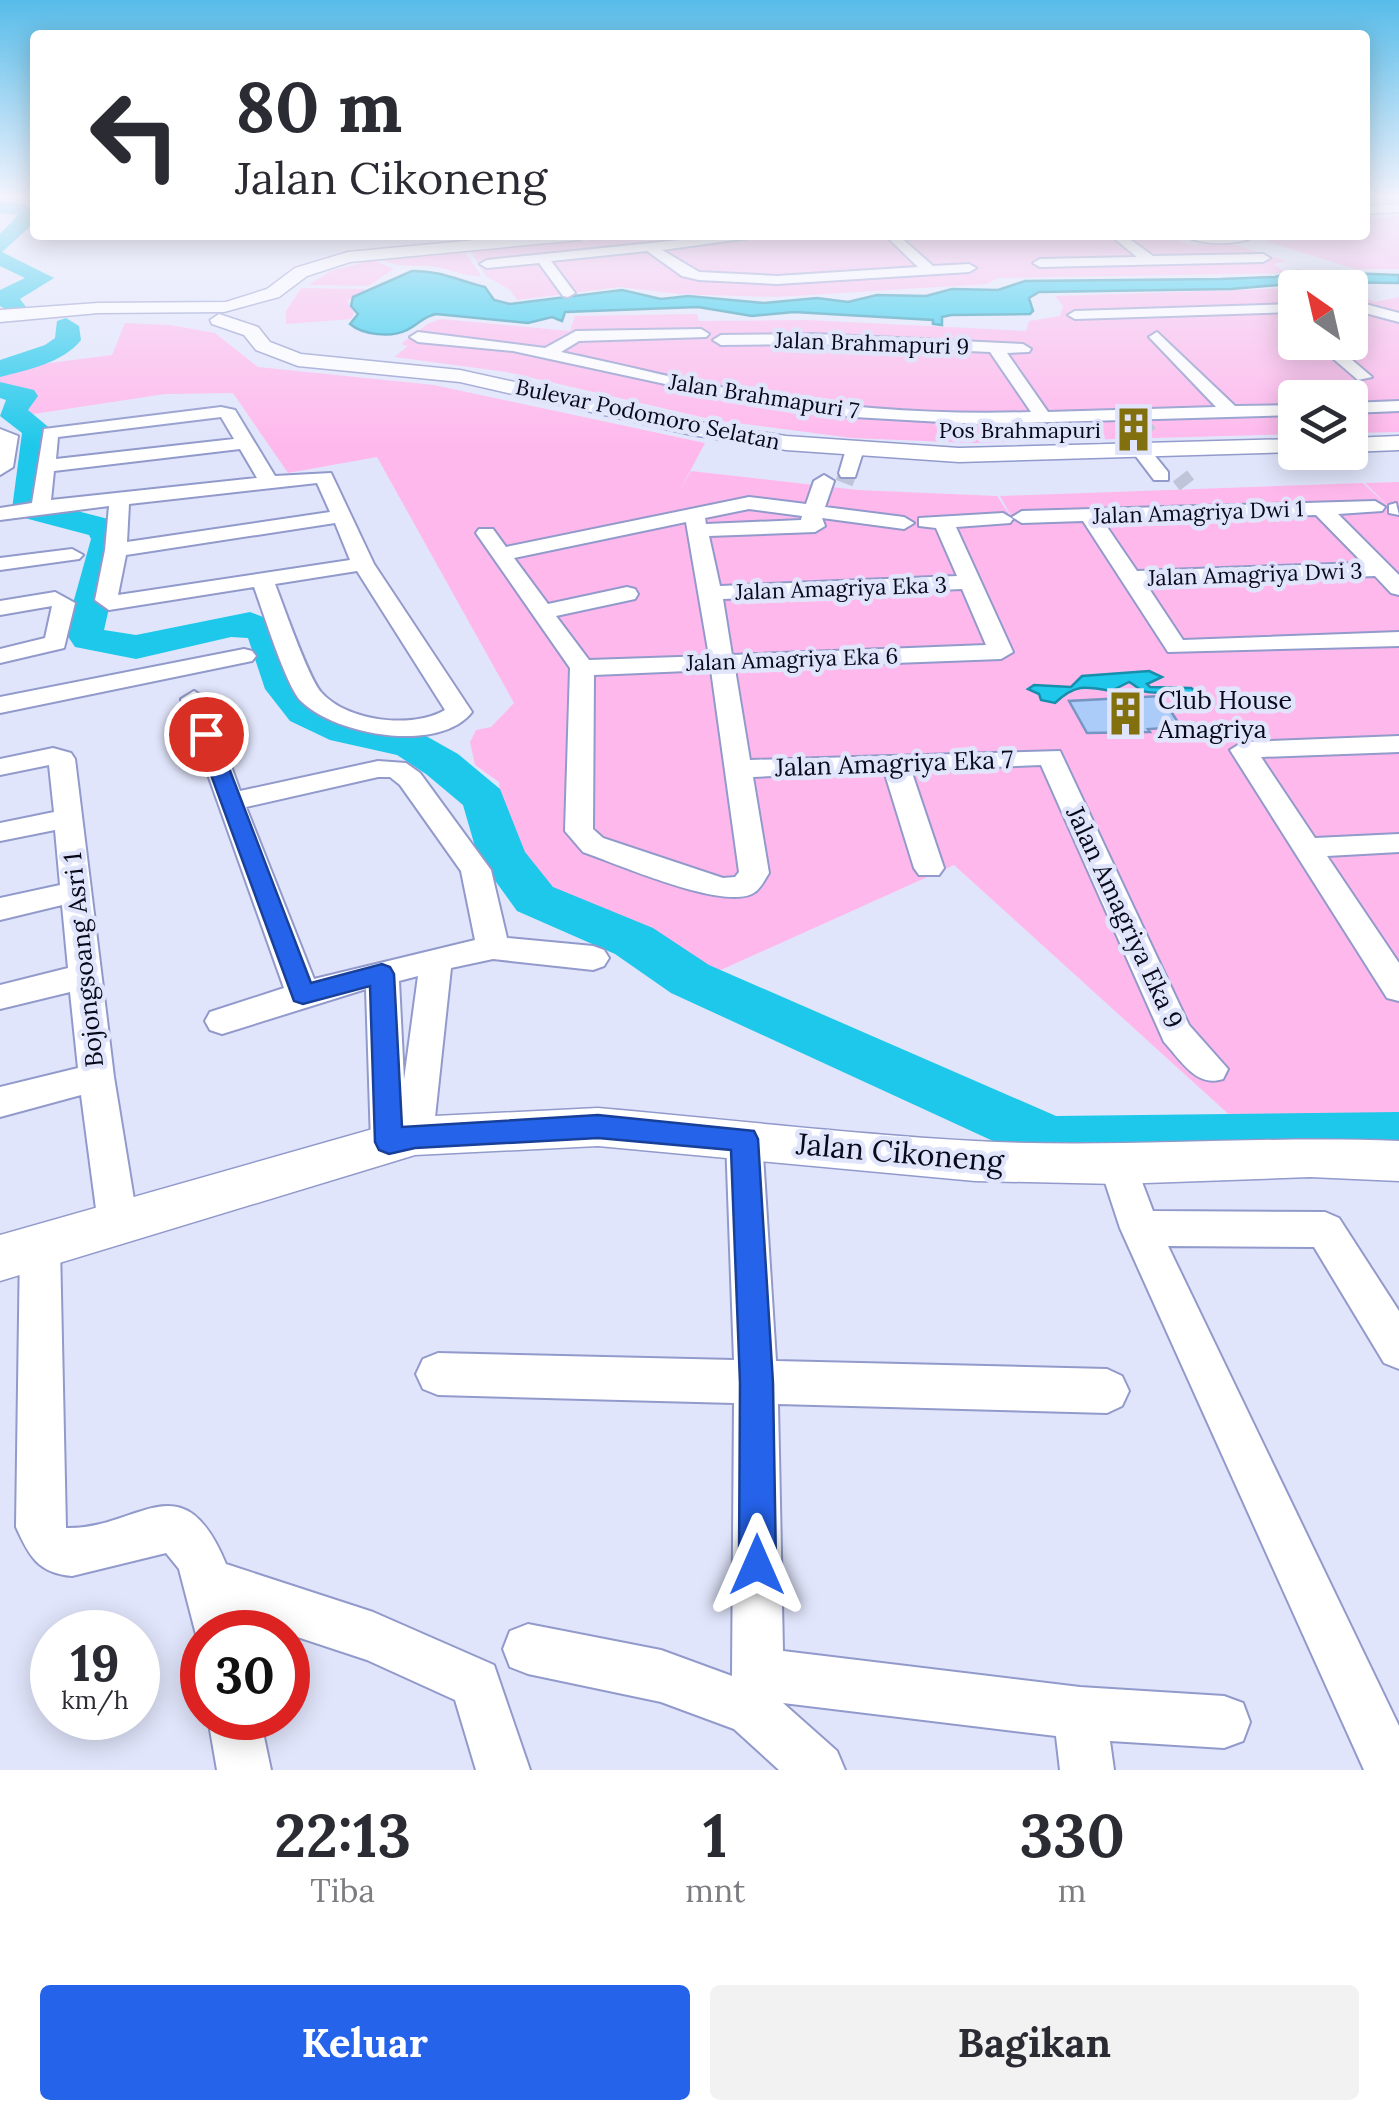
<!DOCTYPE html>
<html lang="id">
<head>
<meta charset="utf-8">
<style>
  :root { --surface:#fff; --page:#f2f2f3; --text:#2b2b33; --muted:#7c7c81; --accent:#2563eb }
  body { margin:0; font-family:Lora,serif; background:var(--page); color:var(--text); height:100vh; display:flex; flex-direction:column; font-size:38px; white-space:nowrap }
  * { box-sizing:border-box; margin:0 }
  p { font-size:32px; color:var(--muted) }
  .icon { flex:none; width:55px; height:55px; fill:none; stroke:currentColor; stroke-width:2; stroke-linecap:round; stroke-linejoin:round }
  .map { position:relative; height:1770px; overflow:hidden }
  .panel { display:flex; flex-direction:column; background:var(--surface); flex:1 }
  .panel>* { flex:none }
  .top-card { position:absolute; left:30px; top:30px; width:1340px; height:210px; border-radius:10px; box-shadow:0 5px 25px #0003; background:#fff; color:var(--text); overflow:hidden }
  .needle { width:65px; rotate:326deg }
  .fabs { position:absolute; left:1278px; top:270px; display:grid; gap:20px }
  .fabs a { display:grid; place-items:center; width:90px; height:90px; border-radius:10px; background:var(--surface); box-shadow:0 5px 25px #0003; font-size:50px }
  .speed { position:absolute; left:30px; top:1610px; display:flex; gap:20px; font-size:50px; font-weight:700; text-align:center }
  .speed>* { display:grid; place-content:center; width:130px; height:130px; border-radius:50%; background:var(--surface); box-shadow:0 5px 25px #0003; line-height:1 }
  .speed small { font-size:25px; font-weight:400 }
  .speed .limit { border:15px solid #d22; background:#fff; color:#111 }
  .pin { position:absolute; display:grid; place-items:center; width:85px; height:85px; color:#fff; margin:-42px; border:5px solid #fff; border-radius:50%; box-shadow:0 2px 10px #0007 }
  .me { position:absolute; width:110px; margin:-55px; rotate:0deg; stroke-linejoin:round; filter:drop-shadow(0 0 8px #0008) }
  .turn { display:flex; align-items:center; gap:35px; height:210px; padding:0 40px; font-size:45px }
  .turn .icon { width:130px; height:130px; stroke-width:2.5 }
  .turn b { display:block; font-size:70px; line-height:85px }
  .eta { display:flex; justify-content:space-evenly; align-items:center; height:170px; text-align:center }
  .eta b { font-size:60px; font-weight:700; line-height:70px }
  .button { display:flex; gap:20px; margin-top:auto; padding:20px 40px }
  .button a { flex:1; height:115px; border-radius:10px; background:var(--accent); color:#fff; font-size:40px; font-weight:700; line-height:115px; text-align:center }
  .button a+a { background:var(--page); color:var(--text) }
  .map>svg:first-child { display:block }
  .green { fill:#ffb8ec }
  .water { fill:#1ec8ea; stroke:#178fac; stroke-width:2.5 }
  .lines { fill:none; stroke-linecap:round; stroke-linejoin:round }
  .river { fill:#1ec8ea; fill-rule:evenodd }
  .building { fill:#abccf9; stroke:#7695c0; stroke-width:2.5 }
  .minor-tunnel { stroke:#c0c4d9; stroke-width:18; stroke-dasharray:18 9; stroke-linecap:butt }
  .minor-casing { stroke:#919acb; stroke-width:4 }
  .tertiary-casing { stroke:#919acb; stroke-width:3 }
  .minor { fill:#fff; fill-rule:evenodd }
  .tertiary { fill:#fff; fill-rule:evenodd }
  .route { fill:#2563eb; stroke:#184099; stroke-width:2.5 }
  .labels { text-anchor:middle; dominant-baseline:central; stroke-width:9; stroke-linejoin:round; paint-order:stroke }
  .far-street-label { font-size:22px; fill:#080a1b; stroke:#e1e5fb }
  .far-poi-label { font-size:22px; fill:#080a1b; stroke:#e1e5fb; text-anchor:end }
  .poi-label { font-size:25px; fill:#080a1b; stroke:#e1e5fb; text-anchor:start }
  .street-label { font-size:25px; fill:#080a1b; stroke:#e1e5fb }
  .near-street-label { font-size:30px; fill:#080a1b; stroke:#e1e5fb }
</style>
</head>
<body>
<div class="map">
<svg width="1399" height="1770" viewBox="0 0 1399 1770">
  <rect width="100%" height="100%" fill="#e1e5fb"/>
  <path class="green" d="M1399,216V269H1355L1265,241L1289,235H1365V218Z
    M649,235H1165L1190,245L1232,244L1287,261L1274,264L1285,273L998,278L987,284L776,297L679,294L620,287L517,300L510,290L486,276L470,251Z
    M465,252L481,276C465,276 457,272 442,268C419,262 404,271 380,259Z
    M373,260L394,269L368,286L308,285L331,271Z
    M301,288L366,289L347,301L354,313L351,319L286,324V311Z
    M1295,288V342H1350V292L1375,302L1399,297V432L1350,433V398H1295V434L972,443L852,438L714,420L507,372L394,357L408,346L401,344L429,323L441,319L570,331L575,316L697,314L699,321L807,320L1026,331L1029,321L1060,316L1063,306L1055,296Z
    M125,323L170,325L215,333L258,367L434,385L705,443L680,490L691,471L858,490L997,496L1015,523L1000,496L1363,483L1394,512L1365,483L1399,482V1122L1245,1129L954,865L703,978L652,937L523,888L503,829L499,782L475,765L470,742L476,730L491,727L514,703L377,457L288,473L233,393L165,394L27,415L24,419L18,413L31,400L29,394L0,388V371L10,368L112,355Z"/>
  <path class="water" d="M412,271C438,270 460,281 485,287L494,300L510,304L622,290L661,299L688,296L764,303L817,298L848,302L877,295L926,296L952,289L998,290L1025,281L1221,279L1275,277L1297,271L1399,275V283L1313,282L1231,289L1039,292L1029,298L1033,311L1030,314L951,315L942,317V325L933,324V320L794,312L752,316L698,307L565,312L562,321L552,317L528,323L436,314C422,317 418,325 407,330C391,338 363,335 350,324L358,314L351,306L353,297Z
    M1149,671L1162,677L1147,684L1150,687L1191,688L1200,694C1196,695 1146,693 1143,691C1138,689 1134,684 1129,682L1111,691C1085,686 1075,684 1055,703L1041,700L1039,694L1028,689L1034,685L1071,687L1082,676Z"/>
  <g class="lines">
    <path class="river" d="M0,201L35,207V222L2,252L54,278L20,299L26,307L14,314L0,306V290L25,278L0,266V234L18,215L0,213Z
      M66,318L79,326L81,340C63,363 27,370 0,377V360L45,345L55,338L57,321Z
      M0,382L34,390L38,396L28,410L52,430L46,503L116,521L125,539L104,630L136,635L250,612L276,622L293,645L306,686L320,703L358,721L426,736L458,754L500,789L525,852L553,887L653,928L709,965L1056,1116L1399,1112V1164L1052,1168L671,993L615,954L517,911L478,857L463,805L426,774L397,755L330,740L290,721L265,689L248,638L231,637L136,659L75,647L65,632L91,539L89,535L17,516L12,509L22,433L0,416L6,400L0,398Z"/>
  </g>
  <path class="building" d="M1161,696L1181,727L1148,729L1150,732L1087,733L1069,701Z"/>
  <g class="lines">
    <path class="minor-tunnel" d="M1142,426L1149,434
      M1180,476L1187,485
      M844,483L848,473"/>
    <defs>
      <path id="minor" d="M729,235H771L662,250L699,272L777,276L918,267L886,236L898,235L933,266L969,264L976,268L969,272L777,284L699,280L682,276L647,251L551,261L575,293L568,297L563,296L539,263L487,268L480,264L487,260Z
        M1110,235H1124L1153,256L1263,254L1270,258L1263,262L1040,267L1033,263L1040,259L1137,257Z
        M1350,300L1399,313V322L1350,309Z
        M1295,304V312L1075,319L1068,315L1075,311Z
        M701,329L709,334L706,337L579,341L561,352C628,366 696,384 763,395C852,409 942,415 1031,412L990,352L813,344L721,345L713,340L721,335L813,334L1023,344L1031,349L1029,352L1007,353L1048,412L1216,407L1152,340L1149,337L1157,332L1235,406L1295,405V415L977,424L854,417L762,405L513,351L418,342L410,337L418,332L545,348L576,331Z
        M1314,342H1331L1372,377L1358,380Z
        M1399,401V411L1350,413V403Z
        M221,407L235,410L275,476L331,473L374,564L472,712C439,754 335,735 301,701C286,686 263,611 254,587L109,610L95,600L105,550L109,506L0,520V508L32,503L44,429ZM221,417L234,439L56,459L58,437ZM240,449L257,478L51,500L54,471ZM317,483L330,512L127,542L129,504ZM335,523L350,560L118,595L126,555ZM357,571L445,710C413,729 347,722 321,692C308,677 284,607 275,584Z
        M0,429L18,436L13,467L0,475Z
        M1128,429L1134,430L1168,472V480H1154L1119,434Z
        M855,444L864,449L855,477H841L839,473L846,449Z
        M824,475L834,481L825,507L904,517L914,523L904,529L822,518L825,526L815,532L709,536L720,586L957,576L936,528L919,526V518L1003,513L1013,519L1010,523L956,527L1013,652L1001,659L735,669L750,760L1060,751L1189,1025L1228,1069L1223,1079C1196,1088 1181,1060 1164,1042L1041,765L911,770L944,868L939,875H919L914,868L884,771L753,777L769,873C765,879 761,888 755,892C728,913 615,863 583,852L565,831L570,668L476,533L479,529H493L506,547L749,497L806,504L814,481ZM749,509L802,516L801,520L706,524L705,518ZM686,522L709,656L589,660L556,616L635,599L638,594L635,589L627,587L548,604L514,558ZM962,589L986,645L732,655L723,599ZM711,670L739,872L735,877L723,878L603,838L593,829L594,675Z
        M1375,501L1385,507L1382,511L1338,514L1399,575V595L1391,593L1375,576L1146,584L1183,640L1399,632V646L1168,652L1083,521L1022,523L1012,517L1022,511ZM1316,515L1363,563L1137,571L1103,521Z
        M1396,503L1399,515L1389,513V505Z
        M72,549L83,555L79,559L0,570V558Z
        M55,592L75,603L64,648L0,663V649L45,638L52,606L0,615V601Z
        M244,649L252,651L256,656L252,661L0,713V697Z
        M194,691L207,699L240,791L378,761L406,763L420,773L491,870L507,938L593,946L604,950L609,958L604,966L593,970L493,959L451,968L433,1136L428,1147L415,1151L405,1148L402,1153L389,1157L376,1153L371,1142L366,989L222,1034L210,1030L205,1021L210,1012L284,988L181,699ZM378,777H390L400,785L461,871L475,940L314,979L246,807ZM418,976L404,1080L399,981Z
        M1399,736V752L1261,757L1315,838L1399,834V852L1327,856L1399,963V1001L1387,998L1230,750L1243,742Z
        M53,748L71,753L75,759L114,1077L138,1224L132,1236L118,1241L104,1236L98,1224L81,1095L0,1117V1087L78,1068L70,992L0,1009V985L68,968L62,905L0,920V898L60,885L55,830L0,841V823L54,812L49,765L0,775V759Z
        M744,1124L757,1128L762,1139L776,1361L1107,1369L1122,1376L1129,1391L1122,1406L1107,1413L778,1404L783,1651L1080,1687L1224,1696L1243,1703L1250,1722L1243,1741L1224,1748L1110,1741L1114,1770H1060L1056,1736L783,1703L837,1751L845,1770H779L734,1729L661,1702L528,1674L510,1667L503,1649L510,1631L528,1624L661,1650L732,1676L734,1403L438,1395L423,1389L416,1374L423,1359L438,1353L734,1360L726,1139L731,1128Z
        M1118,1148L1131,1153L1153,1211L1325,1212L1339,1218L1399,1311V1369L1384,1363L1314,1247L1168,1246L1399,1726V1770H1364L1120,1228L1099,1164L1105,1153Z
        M40,1228L54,1233L60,1246L66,1528C139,1530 182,1458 226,1564L373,1612L494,1665L530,1770H476L455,1700L367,1660L240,1618L243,1632H202L200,1650L179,1569L166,1553L72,1576C38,1573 29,1556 16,1527L20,1246L26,1233Z
        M208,1718H260L271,1770H217Z"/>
      <path id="tertiary" d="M1399,204V212L1365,214V206Z
        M529,235H587L579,240L350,262L307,276L279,297L224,312L98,313L0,322V310L98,303L226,302L267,289L295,268L348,252Z
        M1183,235H1258C1241,246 1200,246 1183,235Z
        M219,314L258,327L270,342L301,354L460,370L692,421L786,436L959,448L1295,439L1296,452L959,462L786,450L692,435L460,382L298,366L256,350L244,335L212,324L210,320Z
        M1399,436V450L1350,452V438Z
        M598,1108C723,1119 849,1134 975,1141C1117,1149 1258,1135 1399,1141V1181L1310,1177L1118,1184L975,1181L598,1146L415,1155L0,1281V1235L415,1117Z"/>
    </defs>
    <use href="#minor" class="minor-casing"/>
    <use href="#tertiary" class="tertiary-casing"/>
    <use href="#minor" class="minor"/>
    <use href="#tertiary" class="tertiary"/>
  </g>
  <linearGradient id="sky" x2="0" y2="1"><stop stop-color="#57bce9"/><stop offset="0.44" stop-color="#f2f3fd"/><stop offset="1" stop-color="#f2f3fd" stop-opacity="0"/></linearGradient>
  <rect width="1399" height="446" fill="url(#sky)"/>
  <path class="route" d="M206,728L216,734L311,983L382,964L390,967L394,974L402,1127L598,1115L754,1131L758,1139L773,1383L776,1565L770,1578L757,1583L744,1578L739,1565L740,1383L731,1150L598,1138L415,1148L389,1154L379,1150L375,1142L370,986L303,1004L294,1001L196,734Z"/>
  <defs>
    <symbol id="building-bare" viewBox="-9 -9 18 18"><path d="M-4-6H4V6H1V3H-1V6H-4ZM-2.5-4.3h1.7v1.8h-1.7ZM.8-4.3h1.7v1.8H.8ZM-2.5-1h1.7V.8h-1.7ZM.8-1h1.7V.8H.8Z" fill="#826f0d" stroke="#e1e5fb" stroke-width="2.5" paint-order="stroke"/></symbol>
  </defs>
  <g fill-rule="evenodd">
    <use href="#building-bare" x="1102" y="398" width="63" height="63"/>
    <use href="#building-bare" x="1094" y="682" width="63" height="63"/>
  </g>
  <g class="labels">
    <g class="far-street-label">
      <text transform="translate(872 343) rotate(2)">Jalan Brahmapuri 9</text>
      <text transform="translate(764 396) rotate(9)">Jalan Brahmapuri 7</text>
      <text transform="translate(648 414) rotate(12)">Bulevar Podomoro Selatan</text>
      <text transform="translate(1198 512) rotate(-2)">Jalan Amagriya Dwi 1</text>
      <text transform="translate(1255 574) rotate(-2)">Jalan Amagriya Dwi 3</text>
      <text transform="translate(841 588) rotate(-2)">Jalan Amagriya Eka 3</text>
      <text transform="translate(792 659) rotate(-2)">Jalan Amagriya Eka 6</text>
    </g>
    <g class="far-poi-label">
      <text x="1101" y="430">Pos Brahmapuri</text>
    </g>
    <g class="poi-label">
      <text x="1158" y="700">Club House<tspan x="1158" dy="29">Amagriya</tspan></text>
    </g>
    <g class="street-label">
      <text transform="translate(894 763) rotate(-2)">Jalan Amagriya Eka 7</text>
      <text transform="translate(1125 917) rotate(65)">Jalan Amagriya Eka 9</text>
      <text transform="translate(83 960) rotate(-96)">Bojongsoang Asri 1</text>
    </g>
    <g class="near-street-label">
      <text transform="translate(900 1152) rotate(5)">Jalan Cikoneng</text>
    </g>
  </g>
</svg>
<div class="fabs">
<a><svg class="needle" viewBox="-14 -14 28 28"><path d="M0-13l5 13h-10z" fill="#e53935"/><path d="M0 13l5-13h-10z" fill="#7c7c81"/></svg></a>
<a><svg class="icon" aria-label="layers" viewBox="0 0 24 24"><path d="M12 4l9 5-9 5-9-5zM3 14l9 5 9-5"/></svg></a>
</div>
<div class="speed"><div>19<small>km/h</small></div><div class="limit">30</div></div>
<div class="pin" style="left:206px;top:734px;background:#d93025"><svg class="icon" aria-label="arrive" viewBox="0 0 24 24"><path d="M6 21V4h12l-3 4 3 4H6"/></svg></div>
<svg class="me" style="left:757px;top:1565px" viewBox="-20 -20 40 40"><path d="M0-17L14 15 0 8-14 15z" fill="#2563eb" stroke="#fff" stroke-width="4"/></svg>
<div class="top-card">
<div class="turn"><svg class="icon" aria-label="left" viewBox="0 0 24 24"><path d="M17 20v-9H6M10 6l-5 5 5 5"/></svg><div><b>80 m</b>Jalan Cikoneng</div></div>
</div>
</div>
<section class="panel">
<div class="eta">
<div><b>22:13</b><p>Tiba</p></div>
<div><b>1</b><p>mnt</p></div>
<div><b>330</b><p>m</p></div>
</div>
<div class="button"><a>Keluar</a><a>Bagikan</a></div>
</section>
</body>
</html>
